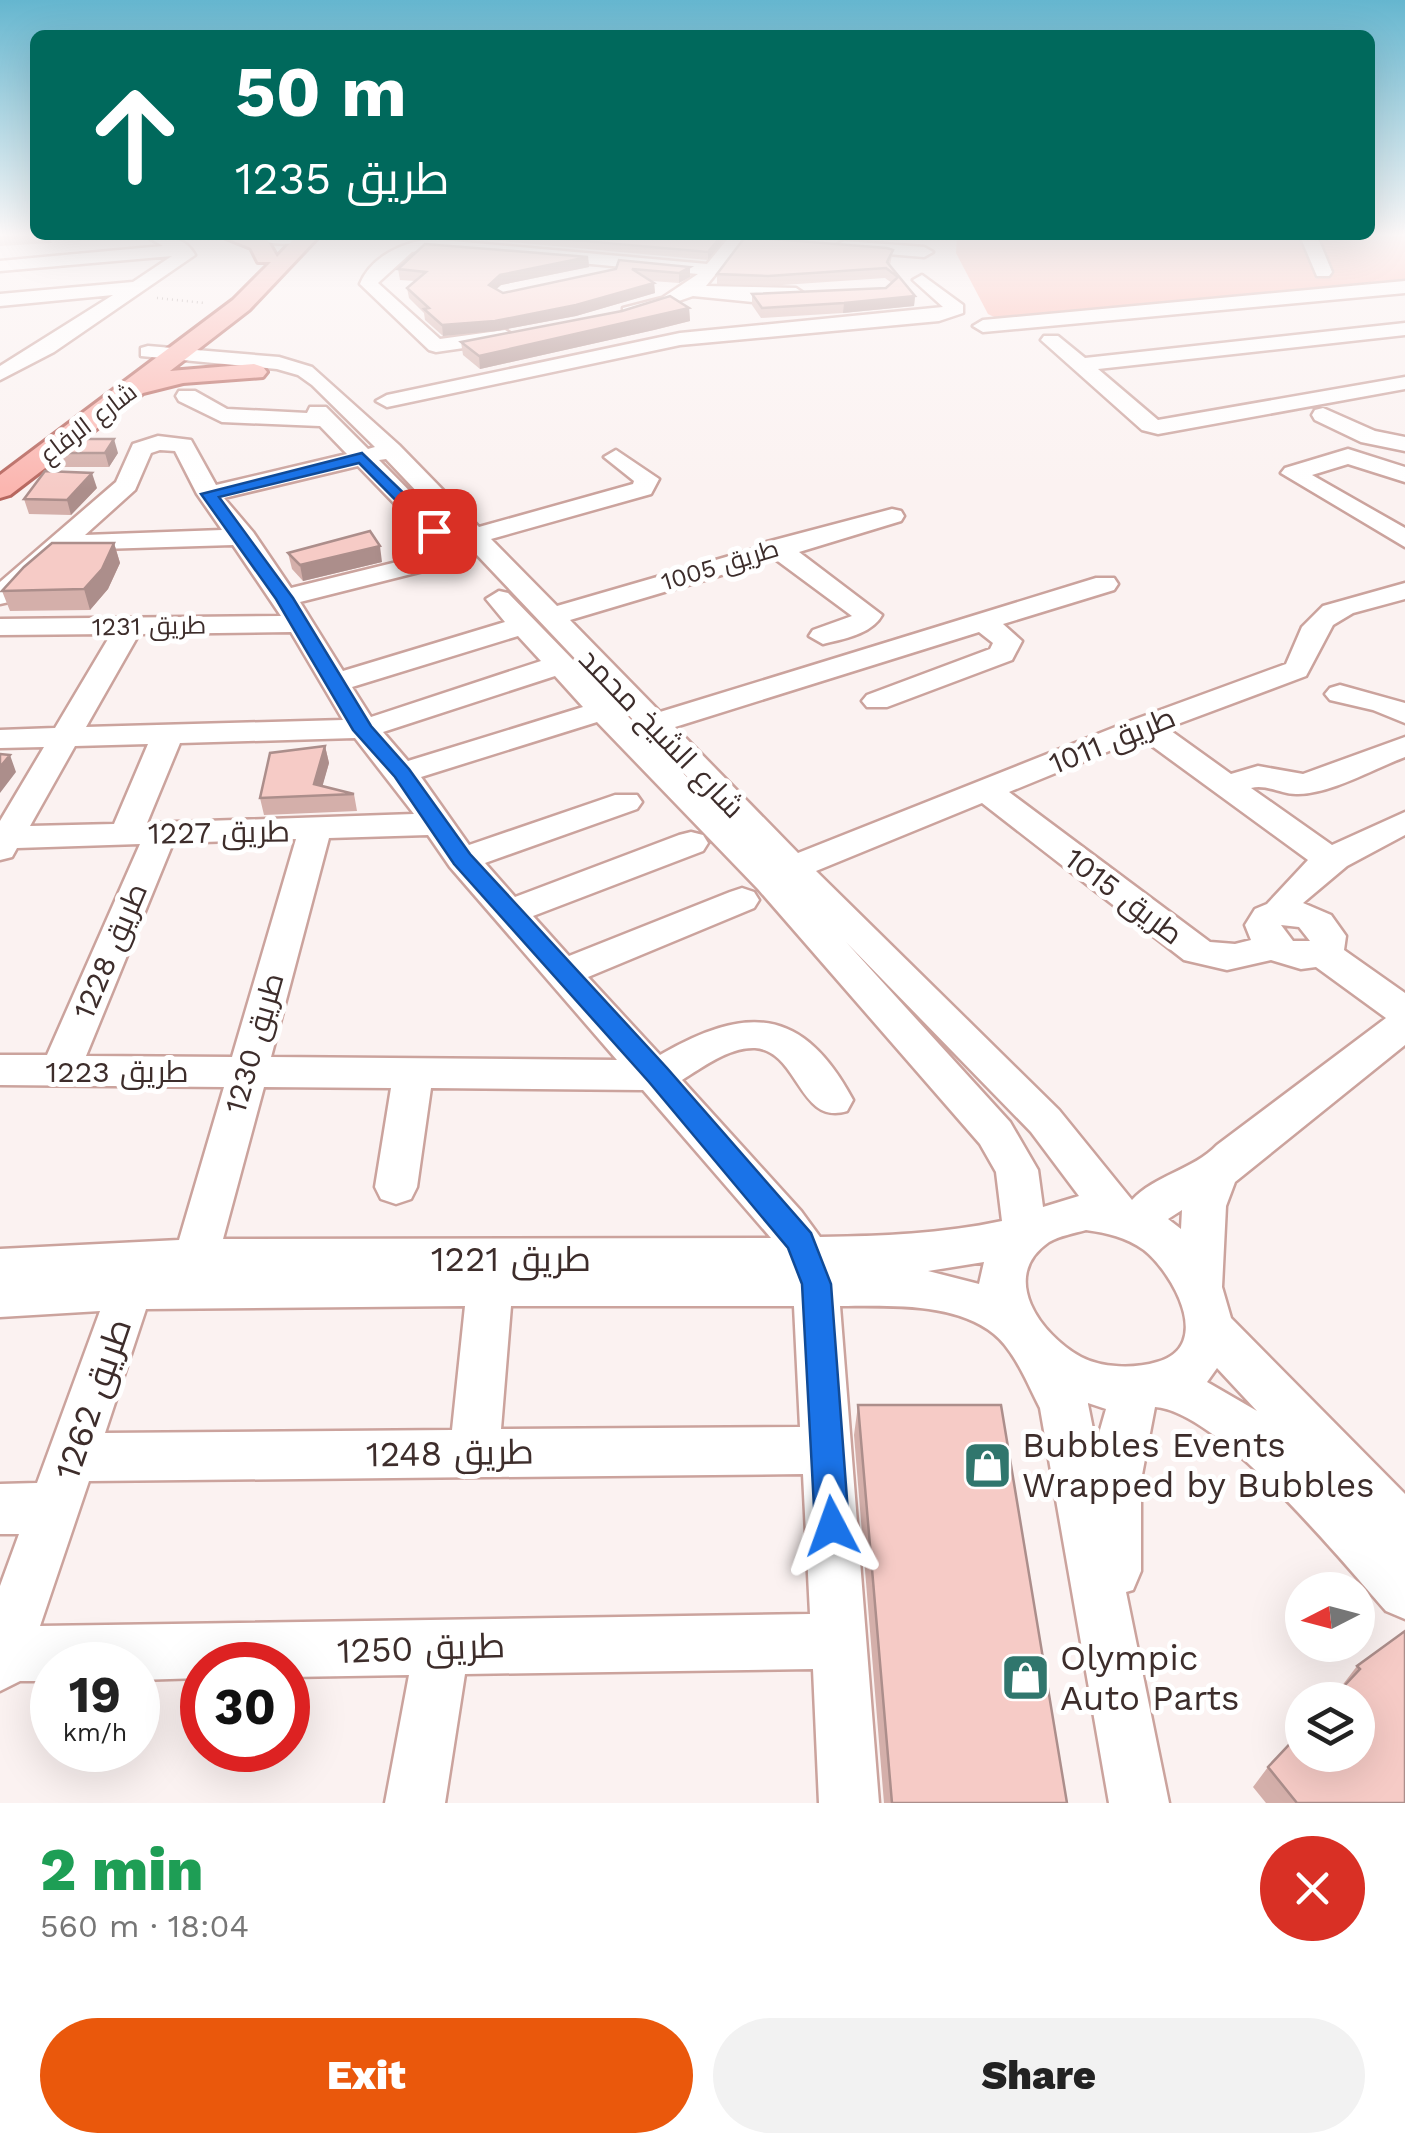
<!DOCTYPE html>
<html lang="en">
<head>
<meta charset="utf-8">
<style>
  :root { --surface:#fff; --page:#f2f2f2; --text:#222; --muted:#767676; --accent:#ea580c }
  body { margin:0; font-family:"Work Sans",Cairo,sans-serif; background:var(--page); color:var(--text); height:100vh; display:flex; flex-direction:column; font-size:38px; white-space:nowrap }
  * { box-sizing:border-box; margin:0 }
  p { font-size:32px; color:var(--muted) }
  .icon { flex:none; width:55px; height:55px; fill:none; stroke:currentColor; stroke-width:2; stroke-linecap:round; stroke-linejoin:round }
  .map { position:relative; height:1803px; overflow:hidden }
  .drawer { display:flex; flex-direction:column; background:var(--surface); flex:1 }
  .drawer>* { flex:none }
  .hud { position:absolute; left:30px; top:30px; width:1345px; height:210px; border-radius:15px; box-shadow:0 10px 40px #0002; background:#00695c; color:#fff; overflow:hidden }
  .needle { width:65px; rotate:264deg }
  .tools { position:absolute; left:1285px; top:1572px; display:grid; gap:20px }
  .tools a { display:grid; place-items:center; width:90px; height:90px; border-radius:50%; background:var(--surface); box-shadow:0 10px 40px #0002; font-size:50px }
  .speed { position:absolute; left:30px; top:1642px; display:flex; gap:20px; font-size:50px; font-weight:700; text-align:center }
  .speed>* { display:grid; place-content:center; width:130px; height:130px; border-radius:50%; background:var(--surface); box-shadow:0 10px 40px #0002; line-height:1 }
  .speed small { font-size:25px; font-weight:400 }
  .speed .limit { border:15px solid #d22; background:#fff; color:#111 }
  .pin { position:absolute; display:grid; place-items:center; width:85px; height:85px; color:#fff; margin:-42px; border-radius:20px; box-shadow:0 5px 15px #0006 }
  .me { position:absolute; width:110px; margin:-55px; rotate:356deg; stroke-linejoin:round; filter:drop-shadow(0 0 8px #0008) }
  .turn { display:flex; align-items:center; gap:35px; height:210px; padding:0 40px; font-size:45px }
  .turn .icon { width:130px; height:130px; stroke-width:2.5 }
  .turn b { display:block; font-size:70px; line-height:85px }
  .round { display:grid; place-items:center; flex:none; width:105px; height:105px; border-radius:52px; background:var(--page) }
  .head { display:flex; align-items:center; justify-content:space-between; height:170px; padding:0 40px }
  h1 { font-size:60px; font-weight:800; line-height:75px; color:#1e9e55 }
  .primary-button { display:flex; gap:20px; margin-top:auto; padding:20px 40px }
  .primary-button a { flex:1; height:115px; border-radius:60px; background:var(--accent); color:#fff; font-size:40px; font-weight:800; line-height:115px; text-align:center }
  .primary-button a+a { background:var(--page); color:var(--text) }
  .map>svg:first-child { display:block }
  .green { fill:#fcb1a7 }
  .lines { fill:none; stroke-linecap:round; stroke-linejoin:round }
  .minor-casing { stroke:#cba39d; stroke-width:5 }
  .major-casing { stroke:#b7675f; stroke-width:6 }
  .path { stroke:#a69a98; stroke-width:2.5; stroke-dasharray:1 4; stroke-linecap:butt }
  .minor { fill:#fff; fill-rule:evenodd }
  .major { fill:#fbb6b0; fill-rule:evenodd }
  .wall { fill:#d4afaa }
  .shaded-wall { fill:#ac8e8b }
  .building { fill:#f6cbc6; stroke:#ac8e8b; stroke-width:2.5 }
  .route { fill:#1a73e8; stroke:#114b97; stroke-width:2.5 }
  .labels { text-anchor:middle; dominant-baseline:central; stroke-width:10; stroke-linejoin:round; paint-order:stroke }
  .far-street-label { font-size:25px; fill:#3d2d2b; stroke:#fff }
  .street-label { font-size:30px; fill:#3d2d2b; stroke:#fff }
  .near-street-label { font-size:35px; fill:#3d2d2b; stroke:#fff }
  .near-poi-label { font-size:35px; fill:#3d2d2b; stroke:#fff; text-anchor:start }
</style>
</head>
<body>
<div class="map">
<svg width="1405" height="1803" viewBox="0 0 1405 1803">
  <rect width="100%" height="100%" fill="#fbf2f1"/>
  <path class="green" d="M957,236H1405V281L1004,322L988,314L956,253Z"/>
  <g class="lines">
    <defs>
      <path id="minor" d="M146,236C165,236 185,236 195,255L54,352L0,380V366L113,295L0,306V294L133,282L172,256L0,271V261L163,246Z
        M250,236H314L316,238C302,247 263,245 250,236Z
        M730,236H747L706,286L796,288L805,294L803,298L753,302L693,296L630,318L623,316V308L662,298L698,274L431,249L412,252L378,283L440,339L505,330L515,336L505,342L436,352L429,350L360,284C371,256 404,242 431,239L707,264Z
        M1300,236H1317L1332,272L1329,276H1317Z
        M844,241L924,247L933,252L924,257L838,250L835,246Z
        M922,275L963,305V313L939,321L680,345L387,407L376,401L387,395L680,333L943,307L913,280Z
        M1405,281V293L983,332L973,326L983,320Z
        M1405,323V335L1098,369L1158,420L1405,377V389L1158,434L1142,430L1041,340L1044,336H1058L1085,358Z
        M148,346L279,357L312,367L399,445L479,527L633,484L634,481L604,457L616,450L659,479L651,494L491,539L557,606L764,546L767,542L892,509L901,511L904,516L901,521L799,552L882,615C872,634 843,639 823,644L809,636L813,630L852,616L775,559L570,620L660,712L1096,578H1114L1118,584L1114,590L1003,624L1022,641L1012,660L887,707H867L862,701L867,695L990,649L993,643L979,632L675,727L798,853L1133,720L1286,664L1302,627L1323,606L1405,583V599L1353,613L1333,625L1306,676L1167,728L1231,774L1258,766L1303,774L1405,737V757C1373,769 1333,793 1298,794C1282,795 1268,784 1251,788L1332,845L1405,812V835L1347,866L1303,903L1331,915L1346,936L1344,950L1405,993V1045L1235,1182L1226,1206L1222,1287L1231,1318L1405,1494V1619L1386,1611C1342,1561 1220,1412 1155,1407L1141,1480V1571L1133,1590L1126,1592L1169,1803H1109L1040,1408C1028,1385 1015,1351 994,1334C954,1302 889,1306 840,1306L879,1803H819L813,1669L465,1674L445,1803H385L409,1675L288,1677V1665H202V1678L138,1680V1665H52V1681H20L0,1691V1586L19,1534H0V1484L37,1483L100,1311L0,1317V1249L179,1240L224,1087L0,1085V1055H47L140,844L17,848L12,857L0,860V821L44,747L0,748V730L55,728L111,634L0,635V619L281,616L233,545L67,550L9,602L0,604V582L116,482L133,444L158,436L191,440L216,485L347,454L320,426L222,422L179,401L176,396L179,391H195L227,409L307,413L310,407H326L368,449L375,447L312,385L298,375L277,369L141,356V348ZM160,450L175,451L197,494L222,530L85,535L135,490L151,453ZM386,459L712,803L508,593L499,591L486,599L505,622L343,671L300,602L467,560L471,555L458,547L291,588L253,532L224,498L358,466L423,533H441L444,528L441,523L379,460ZM291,632L343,720L86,727L139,634ZM518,636L541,661L371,717L352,687ZM555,676L583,707L408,761L383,732ZM597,722L758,889L980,1144L996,1172L1002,1221C941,1234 882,1236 820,1237L801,1211L682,1080C703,1067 729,1047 755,1048C799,1051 799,1126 847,1111L853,1100C802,1005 745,1006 660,1055L588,977L754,908L759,900L754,892L742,888L730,892L569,956L533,916L703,851L708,843L703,835L691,832L679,835L515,897L485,863L637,809L642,802L637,795H615L469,845L421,777ZM355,738L414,814L147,823L180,743ZM1141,738L1308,860L1267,904L1255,909L1245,925L1251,940L1235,944L1210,942L1009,792ZM148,744L114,824L30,826L75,746ZM982,803L1184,960L1227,970L1271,960L1301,969L1316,967L1386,1018L1217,1145C1193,1170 1155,1175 1132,1200L1059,1110L816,871ZM428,835L450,867L617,1060L271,1057L329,838ZM296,839L232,1057L86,1056L173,843ZM1281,925L1299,927L1310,941H1293ZM846,942L1031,1132L1079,1196L1043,1207L1038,1170L1010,1122ZM264,1087L391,1088L375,1187L381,1199L396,1204L411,1199L417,1187L431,1088L643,1090L771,1238L223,1239ZM1182,1210L1181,1229L1168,1219ZM1086,1230C1107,1233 1126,1237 1144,1250C1172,1272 1215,1346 1157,1362C1134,1369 1102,1368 1081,1357C1041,1335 998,1277 1049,1242C1059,1236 1075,1233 1086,1230ZM984,1262L979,1284L928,1271ZM465,1306L452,1430L105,1433L146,1309ZM511,1306H794L800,1427L501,1429ZM1217,1368L1257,1411L1207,1382ZM1088,1403L1106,1409L1096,1444L1088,1404ZM803,1474L810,1614L40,1626L89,1481Z
        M1323,408L1375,431L1405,437V451L1361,442L1315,420L1312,415L1315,410Z
        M1348,449L1405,467V482L1348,464L1312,475L1405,528V547L1281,473L1285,468Z
        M1340,685L1405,703V723L1373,710L1330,700L1325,694L1330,688Z"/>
      <path id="major" d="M221,236L267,240L277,257L297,236H319L249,310L170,371L254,364L263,367L267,372L263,377L183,383L143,393L10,495L0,498V475L233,300L271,262H258L251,248Z"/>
    </defs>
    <use href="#minor" class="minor-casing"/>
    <use href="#major" class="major-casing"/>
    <path class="path" d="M157,298L205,303"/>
    <use href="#minor" class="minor"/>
    <use href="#major" class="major"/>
  </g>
  <path class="wall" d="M0,236H50L52,243L0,246Z
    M446,236H727L708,260Z
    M839,236H901L898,241Z
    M893,250L890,265L915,296L914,306L843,313L761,318L752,305V294L886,288L892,283L885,278L768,286L717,284V274Z
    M588,257L589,267L501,285L496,289L503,293L616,269L690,267V277L679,283L651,281L654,283L655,293L576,316L496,331L443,336L425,320L424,313L409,298L407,288L415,281L400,280L398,269Z
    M689,308L690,321L654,330L480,369L463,355L461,342Z
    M59,453H118L109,467H64Z
    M97,488L71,515L29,514L24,499Z
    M114,543L120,563L108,589L90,610L10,611L2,591Z
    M288,553L382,562L303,581L292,569Z
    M325,746L329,763L322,786L354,794L357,811L264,815L260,798Z
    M858,1405L1067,1803H884L854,1435Z
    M1405,1631V1803H1266L1253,1787L1268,1767L1342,1688L1341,1687L1357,1666Z"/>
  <path class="shaded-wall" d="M721,236H727L708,260V252Z
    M588,257L589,267L501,285L490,295L489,285L500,275Z
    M690,267V277L679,283V273Z
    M654,283L655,293L576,316L496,331L443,336L442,325Z
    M915,296L914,306L843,313L844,303Z
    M689,308L690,321L654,330L480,369L479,356Z
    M114,439L118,453L109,467L105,453Z
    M92,473L97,488L71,515L67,500Z
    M114,543L120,563L108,589L90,610L84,589Z
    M380,546L382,562L303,581L300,565Z
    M325,746L329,763L320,795L314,784Z
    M10,755L16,772L0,793V767Z"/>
  <path class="building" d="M527,236H721L708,252Z
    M745,237L887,248L893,250L887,262L915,296L844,303L762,308L752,294L886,288L898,277L886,268L768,276L717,274Z
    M425,244L588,257L500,275L489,285L503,293L616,269L619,260L690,267L679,273L632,269L654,283L576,305L495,321L442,325L424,309L429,308L407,288L426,272L398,269Z
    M670,296L689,308L479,356L461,342L622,311Z
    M69,439H114L105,453H59Z
    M45,471L92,473L67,500L24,499Z
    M370,531L380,546L300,565L288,553Z
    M52,543H114L102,569L84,589L2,591L24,567Z
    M325,746L314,784L354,794L260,798L270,753Z
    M0,754L10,755L0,767Z
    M858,1405H1001L1067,1803H892Z
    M1405,1631V1803H1297L1268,1767L1302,1731V1755H1358V1700H1331L1360,1669L1357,1666Z"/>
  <linearGradient id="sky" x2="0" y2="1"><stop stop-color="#65b6cf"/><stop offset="0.48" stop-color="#fdf9f9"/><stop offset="1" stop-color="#fdf9f9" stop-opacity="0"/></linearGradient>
  <rect width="1405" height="489" fill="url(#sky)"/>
  <path class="route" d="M362,453L440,528V534H429L359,463L219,497L293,598L371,726L409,769L470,854L667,1068L811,1233L831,1284L849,1526L844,1538L832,1543L820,1538L815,1526L802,1284L788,1248L649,1082L454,864L395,777L353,730L276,599L201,494Z"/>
  <defs>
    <symbol id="shop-square" viewBox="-11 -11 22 22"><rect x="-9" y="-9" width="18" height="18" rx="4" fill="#30766d" stroke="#fff"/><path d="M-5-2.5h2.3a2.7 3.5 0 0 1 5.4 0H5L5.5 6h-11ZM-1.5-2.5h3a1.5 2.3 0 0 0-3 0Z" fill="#fff"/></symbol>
  </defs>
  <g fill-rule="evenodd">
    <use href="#shop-square" x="960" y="1438" width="55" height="55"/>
    <use href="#shop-square" x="998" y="1650" width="55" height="55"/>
  </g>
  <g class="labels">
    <g class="far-street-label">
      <text transform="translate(88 423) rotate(-37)">شارع الرفاع</text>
      <text transform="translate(720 565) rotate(-17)">طريق 1005</text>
      <text transform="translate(149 626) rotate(-1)">طريق 1231</text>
    </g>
    <g class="street-label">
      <text transform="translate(662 733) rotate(46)">شارع الشيخ محمد</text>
      <text transform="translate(1112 740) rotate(-22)">طريق 1011</text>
      <text transform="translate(219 832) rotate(-1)">طريق 1227</text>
      <text transform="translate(1124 896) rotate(37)">طريق 1015</text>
      <text transform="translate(110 951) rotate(-67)">طريق 1228</text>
      <text transform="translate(254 1043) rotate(-74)">طريق 1230</text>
      <text x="117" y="1071">طريق 1223</text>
    </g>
    <g class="near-street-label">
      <text x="511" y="1259">طريق 1221</text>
      <text transform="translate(93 1399) rotate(-71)">طريق 1262</text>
      <text transform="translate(450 1453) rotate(-1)">طريق 1248</text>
      <text transform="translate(421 1648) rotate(-2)">طريق 1250</text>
    </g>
    <g class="near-poi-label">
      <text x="1022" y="1445">Bubbles Events<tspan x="1022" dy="40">Wrapped by Bubbles</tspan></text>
      <text x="1060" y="1658">Olympic<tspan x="1060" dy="40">Auto Parts</tspan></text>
    </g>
  </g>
</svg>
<div class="tools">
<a><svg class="needle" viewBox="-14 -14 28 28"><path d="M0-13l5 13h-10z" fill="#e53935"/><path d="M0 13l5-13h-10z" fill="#767676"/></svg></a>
<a><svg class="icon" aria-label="layers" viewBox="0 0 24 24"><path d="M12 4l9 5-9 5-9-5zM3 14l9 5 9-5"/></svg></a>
</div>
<div class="speed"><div>19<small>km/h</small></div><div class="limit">30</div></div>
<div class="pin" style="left:434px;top:531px;background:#d93025"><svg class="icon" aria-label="arrive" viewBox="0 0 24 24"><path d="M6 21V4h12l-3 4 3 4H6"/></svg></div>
<svg class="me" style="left:832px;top:1526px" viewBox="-20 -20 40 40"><path d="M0-17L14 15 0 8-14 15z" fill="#1a73e8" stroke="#fff" stroke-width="4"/></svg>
<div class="hud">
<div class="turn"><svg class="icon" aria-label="ahead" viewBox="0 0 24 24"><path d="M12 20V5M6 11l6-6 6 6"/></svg><div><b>50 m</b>طريق 1235</div></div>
</div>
</div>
<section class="drawer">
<div class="head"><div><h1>2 min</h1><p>560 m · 18:04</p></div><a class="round" style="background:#d93025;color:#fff"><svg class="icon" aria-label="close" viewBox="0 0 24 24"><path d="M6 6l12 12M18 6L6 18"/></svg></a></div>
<div class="primary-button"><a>Exit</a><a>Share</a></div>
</section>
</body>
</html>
